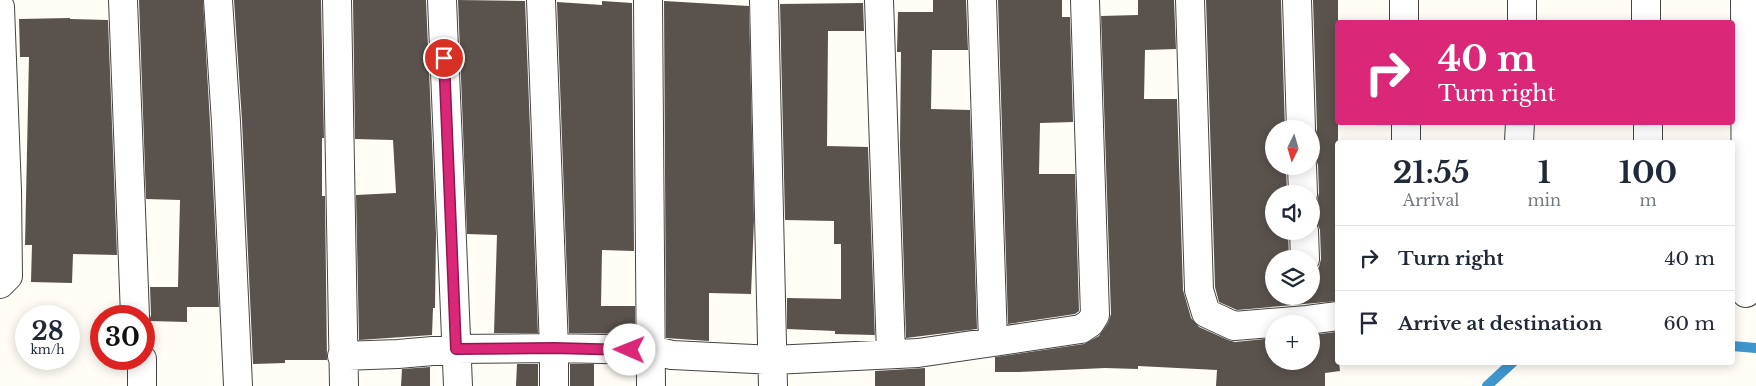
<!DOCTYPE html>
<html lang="en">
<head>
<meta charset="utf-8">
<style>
  :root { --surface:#fff; --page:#f2f2f3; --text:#1f2937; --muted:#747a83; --line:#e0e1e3 }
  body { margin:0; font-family:"Libre Baskerville",serif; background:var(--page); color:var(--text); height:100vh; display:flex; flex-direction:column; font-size:19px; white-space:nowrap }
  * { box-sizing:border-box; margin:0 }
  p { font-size:16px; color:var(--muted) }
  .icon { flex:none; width:28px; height:28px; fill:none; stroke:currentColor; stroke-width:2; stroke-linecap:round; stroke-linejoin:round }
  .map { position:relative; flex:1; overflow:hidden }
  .side { position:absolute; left:1335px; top:140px; width:400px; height:225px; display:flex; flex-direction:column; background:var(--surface); border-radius:5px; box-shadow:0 2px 12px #0003 }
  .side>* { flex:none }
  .top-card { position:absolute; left:1335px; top:20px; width:400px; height:105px; border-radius:5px; box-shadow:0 2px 12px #0003; background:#db2777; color:#fff; overflow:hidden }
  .needle { width:32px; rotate:185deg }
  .buttons { position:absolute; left:1265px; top:120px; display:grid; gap:10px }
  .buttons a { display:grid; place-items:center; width:55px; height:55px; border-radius:50%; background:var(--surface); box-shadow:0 2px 12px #0003; font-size:25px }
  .speed { position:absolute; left:15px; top:305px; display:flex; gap:10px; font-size:25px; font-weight:700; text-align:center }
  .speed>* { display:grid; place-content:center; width:65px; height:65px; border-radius:50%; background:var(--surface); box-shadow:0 2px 12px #0003; line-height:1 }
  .speed small { font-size:12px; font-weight:400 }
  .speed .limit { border:8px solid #d22; background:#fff; color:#111 }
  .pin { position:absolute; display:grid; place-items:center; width:42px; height:42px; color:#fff; margin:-21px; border:2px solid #fff; border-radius:50%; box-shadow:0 1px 5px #0007 }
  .me { position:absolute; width:55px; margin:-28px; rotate:271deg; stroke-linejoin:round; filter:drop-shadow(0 0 4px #0008) }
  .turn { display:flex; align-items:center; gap:18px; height:105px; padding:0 20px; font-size:22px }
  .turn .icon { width:65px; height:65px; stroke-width:2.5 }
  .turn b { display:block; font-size:35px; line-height:42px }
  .eta { display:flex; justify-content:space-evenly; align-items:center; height:85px; text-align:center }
  .eta b { font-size:30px; font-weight:700; line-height:35px }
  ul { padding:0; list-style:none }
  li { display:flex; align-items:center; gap:15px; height:65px; padding:0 20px; border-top:1px solid var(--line) }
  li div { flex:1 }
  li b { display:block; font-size:19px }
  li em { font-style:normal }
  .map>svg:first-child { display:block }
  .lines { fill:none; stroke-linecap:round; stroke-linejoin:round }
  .stream { stroke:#3f96cf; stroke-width:10 }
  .building { fill:#5a524d }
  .minor-casing { stroke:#444; stroke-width:30 }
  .minor { stroke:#fff; stroke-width:28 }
  .route-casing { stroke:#8e194d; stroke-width:12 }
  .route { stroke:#db2777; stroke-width:9 }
</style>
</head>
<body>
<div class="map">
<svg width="1756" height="386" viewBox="0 0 1756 386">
  <rect width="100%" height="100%" fill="#fffdf5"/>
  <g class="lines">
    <path class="stream" d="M1732,346L1756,348
      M1487,386L1513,362"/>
  </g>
  <path class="building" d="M139,0H203L210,123L219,307H187V322L149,321L151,315L150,287H178L180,200L146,199Z
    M234,0H321L324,138H322V196H325L327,360H285V363L253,364L242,121Z
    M353,0H426L436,234L435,308H433L432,335L359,340L356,195L396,193L393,140L355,139Z
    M458,0L525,1L538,333H494L497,235L467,234Z
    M933,0H966L968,50H932L931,109L970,110L977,329L906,338L900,145L901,52H897L898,12H933Z
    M998,0H1062V17H1070L1073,122L1040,123L1039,174H1075L1079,311L1075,314L1008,324Z
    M1138,0H1174L1176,49L1145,50L1144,99H1177L1183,290L1191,318L1199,327L1228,340L1235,342L1274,338V361H1311V335L1336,332L1338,362H1339L1340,371L1325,373V386H1216L1217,370L1138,366V369L1105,368L1019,372H995V357L1084,344L1099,336L1108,323L1111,314L1101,16L1138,15Z
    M1206,0H1281L1285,129H1274V166H1286L1287,194H1274V231H1288L1289,259H1274V296H1311V273L1319,267L1321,259L1320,230L1317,222L1311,217V207L1317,201L1319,193L1318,165L1315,158L1311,154V140L1315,136L1317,129L1313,0H1338V301L1237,310L1219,302L1215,287Z
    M602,1L632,3L634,251L602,250L601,306H635V334L569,333L557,2L602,5Z
    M664,1L749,6L754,220L751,294L709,293V341L666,338Z
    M863,3L864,31H828L827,146L868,147L875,339V335L835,334V331L787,329V298L841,299V244H834V221L785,220L780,4Z
    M70,18V19L108,20L117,255L73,254L72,283L31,282L32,245H25L29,57H20L19,19Z
    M517,364H538V386H516Z
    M570,364H594V386H570Z
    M430,367V386H401L402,369Z
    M925,368V386H875V371Z"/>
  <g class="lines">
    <defs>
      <path id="minor" d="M123,0L135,316
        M218,0L226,122L238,386
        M337,0L344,386
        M442,0L458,386
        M541,0L554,348V386
        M648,0L651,386
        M764,0L773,386
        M879,0L891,354
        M982,0L993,342
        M1190,0L1199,290L1206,313L1234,326L1307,320L1338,316
        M1297,0L1301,129
        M1404,0V22
        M1646,0V22
        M1745,0L1746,293
        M0,7L7,191L8,276L0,284
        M1522,22V0
        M1406,122V142
        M1648,122V142
        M1519,142L1520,122
        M1302,166L1303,194
        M1304,231L1305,259
        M342,356L398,354L456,349L554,348L650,350L672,355L773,360L918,353L1081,329L1090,323L1095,315L1085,0
        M142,359V386"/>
    </defs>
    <use href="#minor" class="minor-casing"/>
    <use href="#minor" class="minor"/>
  </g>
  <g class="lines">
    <defs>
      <path id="route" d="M444,58L456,349L554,348L630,350"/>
    </defs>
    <use href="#route" class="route-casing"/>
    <use href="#route" class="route"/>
  </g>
</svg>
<div class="buttons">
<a><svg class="needle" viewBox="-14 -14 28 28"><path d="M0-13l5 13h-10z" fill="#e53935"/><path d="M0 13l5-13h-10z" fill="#747a83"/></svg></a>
<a><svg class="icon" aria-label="sound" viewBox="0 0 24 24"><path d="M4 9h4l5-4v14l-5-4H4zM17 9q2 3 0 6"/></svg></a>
<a><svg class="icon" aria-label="layers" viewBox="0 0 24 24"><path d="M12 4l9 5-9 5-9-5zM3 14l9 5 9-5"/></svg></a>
<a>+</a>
</div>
<div class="speed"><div>28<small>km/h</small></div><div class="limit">30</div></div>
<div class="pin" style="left:444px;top:58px;background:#d93025"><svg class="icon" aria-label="arrive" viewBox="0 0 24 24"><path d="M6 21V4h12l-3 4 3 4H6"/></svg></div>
<svg class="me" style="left:630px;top:350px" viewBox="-20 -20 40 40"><circle r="19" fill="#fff"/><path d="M0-13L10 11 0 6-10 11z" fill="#db2777"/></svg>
<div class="top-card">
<div class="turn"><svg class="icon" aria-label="right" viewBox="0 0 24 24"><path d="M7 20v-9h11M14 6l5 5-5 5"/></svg><div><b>40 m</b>Turn right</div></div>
</div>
<section class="side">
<div class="eta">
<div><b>21:55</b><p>Arrival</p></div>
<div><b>1</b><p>min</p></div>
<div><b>100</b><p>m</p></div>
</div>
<ul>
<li><svg class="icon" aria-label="right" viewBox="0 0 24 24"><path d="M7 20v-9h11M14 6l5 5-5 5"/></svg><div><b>Turn right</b></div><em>40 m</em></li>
<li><svg class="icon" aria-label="arrive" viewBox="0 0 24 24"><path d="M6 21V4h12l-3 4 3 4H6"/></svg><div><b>Arrive at destination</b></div><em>60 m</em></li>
</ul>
</section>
</div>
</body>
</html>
